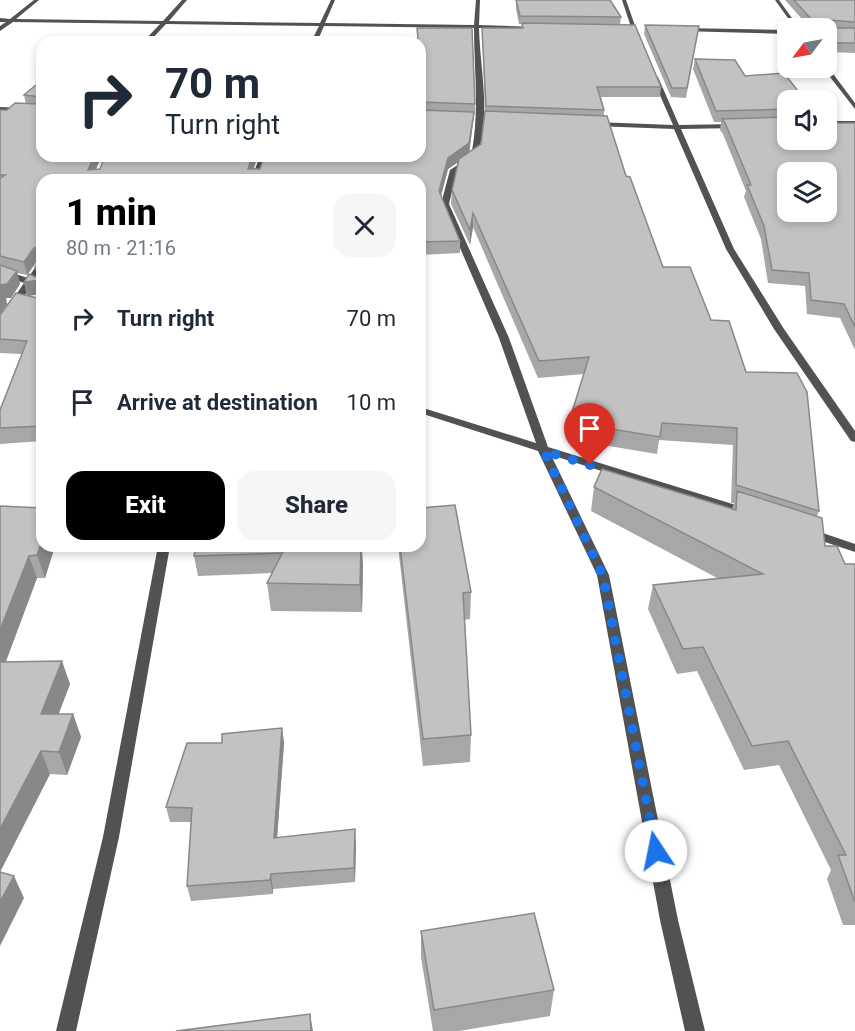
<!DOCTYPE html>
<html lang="en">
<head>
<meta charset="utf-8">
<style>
  :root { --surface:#fff; --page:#f6f6f7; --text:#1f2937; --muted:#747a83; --accent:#000 }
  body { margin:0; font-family:Roboto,sans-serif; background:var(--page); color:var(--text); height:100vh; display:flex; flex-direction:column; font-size:22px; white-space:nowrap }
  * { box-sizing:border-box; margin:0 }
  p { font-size:20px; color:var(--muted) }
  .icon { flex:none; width:33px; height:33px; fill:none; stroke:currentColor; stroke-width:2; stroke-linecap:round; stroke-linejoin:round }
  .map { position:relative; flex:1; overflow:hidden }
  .side { position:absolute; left:36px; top:174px; width:390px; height:378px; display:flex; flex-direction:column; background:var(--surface); border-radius:18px; box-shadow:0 3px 9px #0003 }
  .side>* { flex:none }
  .banner { position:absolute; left:36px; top:36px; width:390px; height:126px; border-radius:18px; box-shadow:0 3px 9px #0003; background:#fff; color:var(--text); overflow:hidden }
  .needle { width:39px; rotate:238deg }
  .tools { position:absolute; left:777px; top:18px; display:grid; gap:12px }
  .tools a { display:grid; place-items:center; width:60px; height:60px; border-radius:12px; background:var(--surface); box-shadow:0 3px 9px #0003; font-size:30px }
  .pin { position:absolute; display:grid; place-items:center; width:51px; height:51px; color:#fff; margin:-62px -26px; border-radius:50% 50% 50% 0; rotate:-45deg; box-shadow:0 0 6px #0007 }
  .pin .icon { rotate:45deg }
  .me { position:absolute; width:66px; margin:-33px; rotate:349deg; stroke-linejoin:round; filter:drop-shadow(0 0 4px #0008) }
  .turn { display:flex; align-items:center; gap:21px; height:126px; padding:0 30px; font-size:27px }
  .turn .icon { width:78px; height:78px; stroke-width:2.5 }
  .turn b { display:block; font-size:42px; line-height:51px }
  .round { display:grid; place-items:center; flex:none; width:63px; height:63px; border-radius:18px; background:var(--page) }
  .overview { display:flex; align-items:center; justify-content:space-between; height:102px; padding:0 30px }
  h1 { font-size:36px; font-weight:800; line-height:45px; color:var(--accent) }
  .action { display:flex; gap:12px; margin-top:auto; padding:12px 30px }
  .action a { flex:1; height:69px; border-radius:18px; background:var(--accent); color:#fff; font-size:24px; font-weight:800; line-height:69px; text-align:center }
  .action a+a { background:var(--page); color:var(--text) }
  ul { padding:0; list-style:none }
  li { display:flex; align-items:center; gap:18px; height:84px; padding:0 30px }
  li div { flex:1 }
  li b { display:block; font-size:22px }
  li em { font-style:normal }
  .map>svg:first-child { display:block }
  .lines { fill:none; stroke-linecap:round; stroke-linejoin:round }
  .minor { fill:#525252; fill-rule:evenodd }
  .wall { fill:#a7a7a7 }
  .shaded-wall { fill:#888 }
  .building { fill:#c2c2c2; stroke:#888; stroke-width:1.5; fill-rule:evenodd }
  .route { stroke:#1a73e8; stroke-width:10; stroke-dasharray:0 18 }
</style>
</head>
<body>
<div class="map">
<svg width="855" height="1031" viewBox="0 0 855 1031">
  <rect width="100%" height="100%" fill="#fff"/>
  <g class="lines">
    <path class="minor" d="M34,0H39L16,19L163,21L182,0H187L169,21L320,23L331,0H335L325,23L474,25L476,0H480L479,25L539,27L536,29L479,28C480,70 492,118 476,158L457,171L449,204L509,338L548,447L752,510L754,513L748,517L744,516L551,455L609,575L678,920L705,1031H685L660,920L597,575L538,451L420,413V407L536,443L499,338L441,204L450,170L471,156C480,113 474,71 474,28L324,26L317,42H311L319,26L166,24L149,42H143L160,24L13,22L0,31V26L6,22H0V18L10,19Z
      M622,0H626L640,40L635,39Z
      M775,0H779L799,28H795Z
      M682,28L788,30V34L680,31Z
      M828,67L855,103V109L823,68Z
      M655,75L658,77L679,125L737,124L740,126L737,128L681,129L734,249L784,329L855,431V442L851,441L774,329L726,249L674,129L595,126L592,124L595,122L673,125L652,77Z
      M0,107L42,109V113L0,111Z
      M826,121H855V125H826Z
      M260,156H268L259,180H251Z
      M42,261V270L35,281L42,283V289L32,285L3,327L0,328V318L24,283L0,275V269L28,278L39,262Z
      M811,529L855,544V552L807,536L805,533L807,530Z
      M158,546H170L119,837L76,1031H56L103,837Z"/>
  </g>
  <path class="wall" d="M516,0L621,17L620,25L661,87L660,97H601L604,110V115L626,176L663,267L711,320L746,372L819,511L817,516L825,546L845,564H855V925H843L827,879L831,870L779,765L744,770L697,671L677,674L648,609L653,585L719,579L591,511L594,487L732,509L734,503H731L733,445L659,440L657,454L567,439L569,422L584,374L538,378L473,227L470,245L451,204L452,190L458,162L448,169L441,196L460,241V253L420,255V180H42V294L27,296L24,282L38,278L35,267L39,260L37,261L27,275L17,273L20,284L11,298H6L7,304L0,314V110H7L26,104L24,95L42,80L96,169H260L417,39V28L475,104V115H474L473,123L469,152L481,144L485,113L482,28H521L522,24H519L516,9Z
    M785,0H855V53L830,52L826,48V28H810Z
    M645,25L699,26L686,98L671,97L644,34Z
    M695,59L745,76L788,100V140L855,123V350L840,318L807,314L805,286L768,283L761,239L744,197L746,191L723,134L720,130L721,122H714L693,69Z
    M42,299V441L0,444V410L22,354L0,353V315Z
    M0,506L42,546H55L45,578H37L6,662L70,684L58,714H73L81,737L67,775L50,774L0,872Z
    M196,546H362L363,565L362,612L271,611L267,583L272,573L198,576L194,556Z
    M398,546H420L471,592L470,619L464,620L471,735L470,762L423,766Z
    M282,728L284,743L277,838L356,844L355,882L273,889V894L191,901L187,886L191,822H170L166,807L222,743Z
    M421,931L554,990L550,1016L459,1031H433L421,957Z"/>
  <path class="shaded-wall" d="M474,112L473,123L469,155L448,169L439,203V191L448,158Z
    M94,156H102L91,180L88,170Z
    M252,156H258L250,180L248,169Z
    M473,213V227L470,245V230Z
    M40,246L42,260L37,261L27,275L24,262L34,248Z
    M17,271L20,284L11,298H6L7,304L0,314V285Z
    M42,280V294L27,296L24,282Z
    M42,541V546H55L45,578L37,555Z
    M361,546L363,565L362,612L360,585Z
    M29,556L37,578L0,676V630Z
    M62,661L70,684L50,737L41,714Z
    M73,714L81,737L67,775L59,752Z
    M282,728L284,743L276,853L274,838Z
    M41,751L50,774L0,872V829Z
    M355,829L356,844L355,882L354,868Z
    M271,874L273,889V894L270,880Z
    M14,876L24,898L0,946V902Z
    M310,1014L313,1031H311Z"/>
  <path class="building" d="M516,0H610L621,17L520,16Z
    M794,0H855V22L828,20L826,28H855V43H832L826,37V28H819Z
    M522,23L635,25L661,87H597L604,110L486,106L482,28H523Z
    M645,25L699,26L687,88H672Z
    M417,28H472L475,104L420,102V42H386L387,39H418Z
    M695,59L735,60L745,76L784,73L805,100H788V109L716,111Z
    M42,80V156H94L88,170L100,169L105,156H252L248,169H260L264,156H420V110L474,112L469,143L448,158L439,191L460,241L420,242V180H42V280L24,282L29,274L38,278L41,276L40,268L35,267L41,257L40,246L34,248L24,262L0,256V178L5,175H0V110H7L15,103L39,104L41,97L24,95Z
    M485,111L607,116L626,176L630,177L663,267H690L711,320L729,321L746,372L797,373L807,392L819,511L736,485L737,428L662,423L660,437L569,422L589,357L539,361L473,213L470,230L452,190L459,159L481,144Z
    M788,117V140H826V123H855V327L844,304L811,300L809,273L772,270L764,226L747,185H751L725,123L722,119ZM788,172H826V212H788Z
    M0,265L17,271L7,284L0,285Z
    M16,293L42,299V426L0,428V410L27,341L0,339V315Z
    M602,469L736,510L737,491L822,518L825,546H837L845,564H855V902L838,855H846L788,741L752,746L703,647L683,649L653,585L763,574L594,487Z
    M455,505L471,592L463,593L471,735L423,739L400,546H420V508Z
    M0,506L42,508V541L37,555L29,556L0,630Z
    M196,546H286L282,553L194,556Z
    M286,546H361L360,585L267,583Z
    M62,661L41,714H73L59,752L41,751L0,829V662Z
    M282,728L274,838L355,829L354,868L271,874L270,880L187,886L192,808L166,807L187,743H222V734Z
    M0,872L14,876L0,902Z
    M534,913L554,990L434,1010L421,931Z
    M310,1014L311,1031H176Z"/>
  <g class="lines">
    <path class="route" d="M590,465L544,451L603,576L656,851"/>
  </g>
</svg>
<div class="tools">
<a><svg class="needle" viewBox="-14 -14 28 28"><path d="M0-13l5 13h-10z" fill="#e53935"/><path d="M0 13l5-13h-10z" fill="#747a83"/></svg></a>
<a><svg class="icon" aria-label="sound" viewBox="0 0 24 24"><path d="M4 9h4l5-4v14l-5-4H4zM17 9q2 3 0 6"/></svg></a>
<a><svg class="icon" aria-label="layers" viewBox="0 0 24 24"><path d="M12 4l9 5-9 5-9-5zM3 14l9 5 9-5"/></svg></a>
</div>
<div class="pin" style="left:590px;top:465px;background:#d93025"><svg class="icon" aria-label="arrive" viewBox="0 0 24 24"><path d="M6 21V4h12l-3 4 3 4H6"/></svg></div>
<svg class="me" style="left:656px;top:851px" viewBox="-20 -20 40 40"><circle r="19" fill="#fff"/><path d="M0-13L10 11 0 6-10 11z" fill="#1a73e8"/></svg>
<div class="banner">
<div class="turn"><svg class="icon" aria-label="right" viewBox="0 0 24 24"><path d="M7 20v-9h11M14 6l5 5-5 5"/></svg><div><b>70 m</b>Turn right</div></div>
</div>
<section class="side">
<div class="overview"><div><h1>1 min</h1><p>80 m · 21:16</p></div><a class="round"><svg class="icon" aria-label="close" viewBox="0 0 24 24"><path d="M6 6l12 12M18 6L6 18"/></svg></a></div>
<ul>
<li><svg class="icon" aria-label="right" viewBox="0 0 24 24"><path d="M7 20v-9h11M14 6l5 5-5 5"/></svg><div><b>Turn right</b></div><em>70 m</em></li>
<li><svg class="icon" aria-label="arrive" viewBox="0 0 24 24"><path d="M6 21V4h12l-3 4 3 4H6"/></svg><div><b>Arrive at destination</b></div><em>10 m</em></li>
</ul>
<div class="action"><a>Exit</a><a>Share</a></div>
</section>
</div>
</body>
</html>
